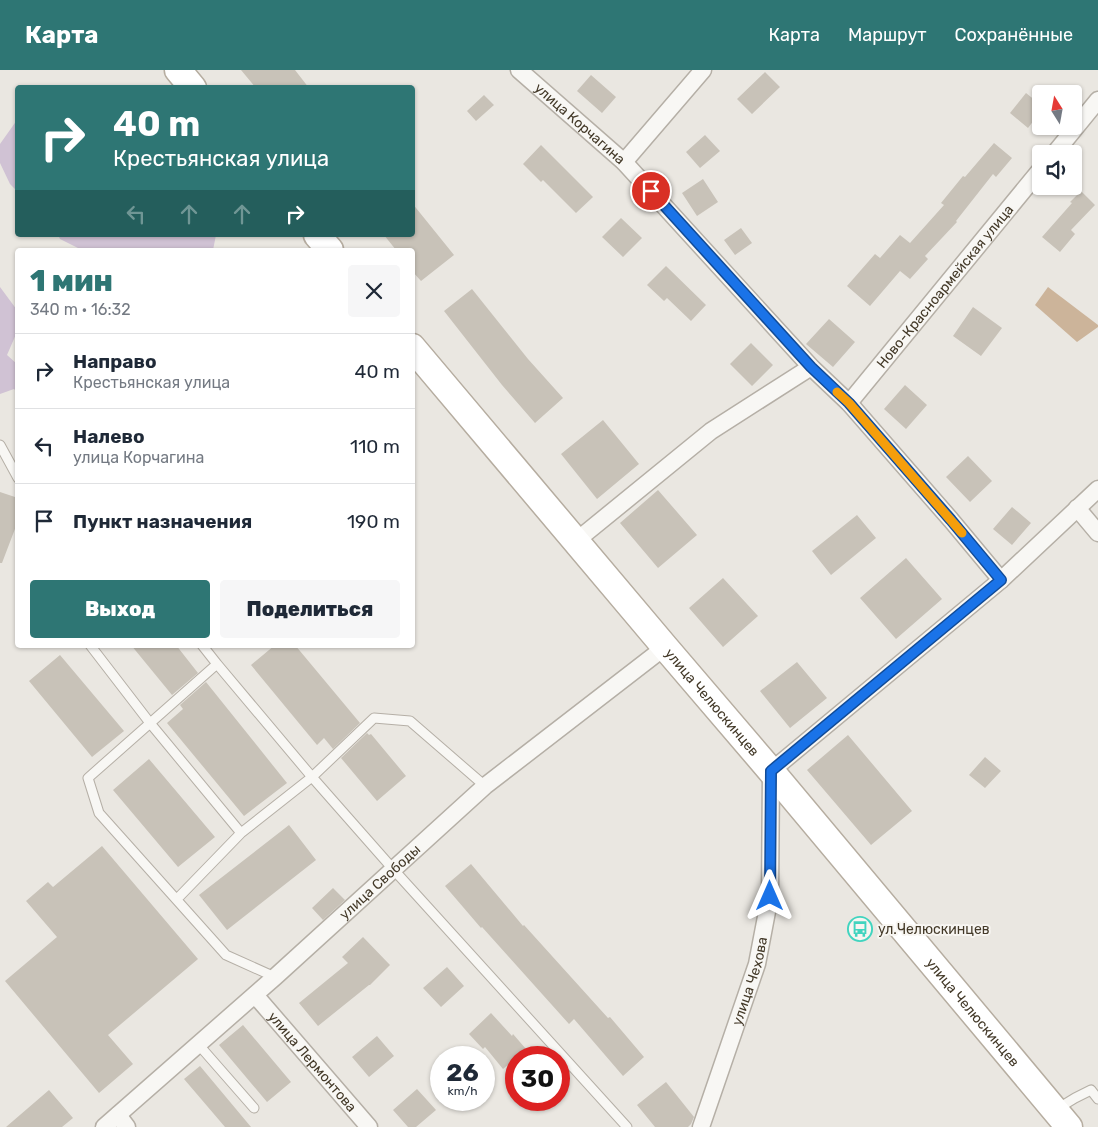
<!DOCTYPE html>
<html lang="ru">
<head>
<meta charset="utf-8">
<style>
  :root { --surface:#fff; --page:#f6f6f7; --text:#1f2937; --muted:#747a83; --line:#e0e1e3; --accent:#2e7674 }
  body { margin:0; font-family:Rubik,sans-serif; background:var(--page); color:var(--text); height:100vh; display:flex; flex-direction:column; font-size:19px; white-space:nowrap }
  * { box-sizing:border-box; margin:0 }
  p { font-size:16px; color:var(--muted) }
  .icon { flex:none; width:28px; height:28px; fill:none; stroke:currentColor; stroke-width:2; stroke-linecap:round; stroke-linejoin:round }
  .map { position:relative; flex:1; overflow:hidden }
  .side { position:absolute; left:15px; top:178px; width:400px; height:400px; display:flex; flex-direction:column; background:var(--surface); border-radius:5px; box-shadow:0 1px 4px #0004 }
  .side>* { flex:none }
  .guide { position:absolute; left:15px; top:15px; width:400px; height:152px; border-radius:5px; box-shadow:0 1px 4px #0004; background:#2e7674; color:#fff; overflow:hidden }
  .needle { width:32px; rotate:349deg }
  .controls { position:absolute; left:1032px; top:15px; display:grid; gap:10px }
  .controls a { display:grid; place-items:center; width:50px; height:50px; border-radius:5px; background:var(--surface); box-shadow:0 1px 4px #0004; font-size:25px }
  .speed { position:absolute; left:430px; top:976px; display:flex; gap:10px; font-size:25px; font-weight:700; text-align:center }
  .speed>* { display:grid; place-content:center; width:65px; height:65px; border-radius:50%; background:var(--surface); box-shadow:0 1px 4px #0004; line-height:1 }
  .speed small { font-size:12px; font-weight:400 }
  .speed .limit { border:8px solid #d22; background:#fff; color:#111 }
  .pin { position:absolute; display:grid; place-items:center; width:42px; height:42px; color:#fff; margin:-21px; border:2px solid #fff; border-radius:50%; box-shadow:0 1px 5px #0007 }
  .me { position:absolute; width:55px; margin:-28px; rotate:0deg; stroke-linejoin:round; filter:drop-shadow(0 0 4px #0008) }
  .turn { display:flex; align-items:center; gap:18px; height:105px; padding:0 15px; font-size:22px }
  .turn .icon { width:65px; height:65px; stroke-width:2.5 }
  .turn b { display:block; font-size:35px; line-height:42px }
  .lanes { display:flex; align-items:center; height:48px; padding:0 15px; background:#0003; justify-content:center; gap:25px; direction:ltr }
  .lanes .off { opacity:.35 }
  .round { display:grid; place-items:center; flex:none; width:52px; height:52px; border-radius:5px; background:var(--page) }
  .head { display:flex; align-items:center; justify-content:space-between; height:85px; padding:0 15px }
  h1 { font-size:30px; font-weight:800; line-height:38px; color:var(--accent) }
  .action { display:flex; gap:10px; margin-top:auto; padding:10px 15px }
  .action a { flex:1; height:58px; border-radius:5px; background:var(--accent); color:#fff; font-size:20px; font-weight:800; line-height:58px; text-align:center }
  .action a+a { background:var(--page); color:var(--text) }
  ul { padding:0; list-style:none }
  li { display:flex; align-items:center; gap:15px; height:75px; padding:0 15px; border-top:1px solid var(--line) }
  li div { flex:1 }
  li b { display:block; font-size:19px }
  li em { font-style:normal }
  header { display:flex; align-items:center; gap:30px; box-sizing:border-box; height:70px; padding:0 25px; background:var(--accent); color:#fff }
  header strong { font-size:24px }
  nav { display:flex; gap:28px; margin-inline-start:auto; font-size:18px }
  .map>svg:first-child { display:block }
  .green { fill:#d0c2d4 }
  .water { fill:#ccb49a }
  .building { fill:#c8c2b8 }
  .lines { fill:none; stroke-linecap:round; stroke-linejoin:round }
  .lane-casing { stroke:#b5afa6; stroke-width:11 }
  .street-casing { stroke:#b5afa6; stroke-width:19 }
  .primary-casing { stroke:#b6ada0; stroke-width:29 }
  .lane { stroke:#f8f7f4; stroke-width:9 }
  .street { stroke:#f8f7f4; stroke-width:16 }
  .primary { stroke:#fff; stroke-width:26 }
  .route-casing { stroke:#114b97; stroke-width:12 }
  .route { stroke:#1a73e8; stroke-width:9 }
  .slow { stroke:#f59e0b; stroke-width:9 }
  .labels { text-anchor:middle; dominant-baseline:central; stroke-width:4; stroke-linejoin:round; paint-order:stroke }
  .street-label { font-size:14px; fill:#433928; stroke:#f7f5f1 }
  .poi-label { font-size:14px; fill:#433928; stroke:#f7f5f1; text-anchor:start }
</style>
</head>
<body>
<header>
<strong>Карта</strong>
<nav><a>Карта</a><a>Маршрут</a><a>Сохранённые</a></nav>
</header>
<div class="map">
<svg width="1098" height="1057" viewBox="0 0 1098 1057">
  <rect width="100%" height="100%" fill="#eae7e1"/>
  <path class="green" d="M17,50V121L10,114L0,93V74Z
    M58,165H216L213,180H82L60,169Z
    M0,217L17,240V262L7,285L17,294V322L14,319L0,324Z"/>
  <path class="water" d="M1048,217L1098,255V257L1077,272L1035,235Z"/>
  <path class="building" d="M241,0H295L309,18H256Z
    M765,2L780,17L752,44L737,29Z
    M591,5L616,27L602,43L577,21Z
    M1026,23L1041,35V41L1028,58L1010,43Z
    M484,25L494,35L476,51L467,41Z
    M705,65L720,81L700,98L686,82Z
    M994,73L1012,88L996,107L993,104L956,151L957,152L925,186L928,189L910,209L900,201L870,236L847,216L875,184L880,188L900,165L910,173L944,135L941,133L963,106L965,107Z
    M541,75L593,127L576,143L543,110L541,112L523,94Z
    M703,109L718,132L697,146L682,123Z
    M1081,121L1095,135L1071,160L1075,164L1060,182L1042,167L1072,133L1070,132Z
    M412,133L454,185L421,211L412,201V180H396L384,165H412Z
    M621,148L642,168L623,187L602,167Z
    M741,158L752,173L735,185L724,170Z
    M666,196L706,235L691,251L667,228L664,231L647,215Z
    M472,219L528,289L563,328L535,353L502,315L444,241Z
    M973,237L1002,258L981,286L953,266Z
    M829,249L855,272L833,297L806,274Z
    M751,273L773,295L752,316L730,294Z
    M905,315L927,335L906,359L884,339Z
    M603,350L639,394L597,429L561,384Z
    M968,386L992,411L970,432L946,407Z
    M658,420L697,465L658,498L620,453Z
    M0,422L18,428V451L2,493H0Z
    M1012,437L1031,453L1012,475L993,459Z
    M857,445L876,468L831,505L812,481Z
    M906,488L942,529L896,569L860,528Z
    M723,508L758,546L723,577L689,538Z
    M131,575H176L198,603L172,625Z
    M275,575H295L360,653L333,679L324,668L317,675L251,595Z
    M60,585L124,661L92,687L29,611Z
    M797,592L827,628L790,658L760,621Z
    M206,612L287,713L244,746L167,653L183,639L180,635Z
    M367,663L369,665L371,664L406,706L377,731L341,688Z
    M848,665L912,741L871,775L807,700Z
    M985,687L1001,701L985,718L969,705Z
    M149,689L215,767L178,797L113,720Z
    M289,755L316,790L227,860L199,825Z
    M102,776L198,889L108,965L133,994L99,1023L5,911L57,867L26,831L48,812L53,817Z
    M471,794L523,856L524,855L608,948L610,947L644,987L623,1006L574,949L569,954L482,857L481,858L445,816Z
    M333,818L345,830L323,850L312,838Z
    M363,867L390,895L370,915H369L318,956L299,933L348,893L342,887Z
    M447,897L464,916L441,937L423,918Z
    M491,943L512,966L513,964L526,979L503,999L485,977L483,979L469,964Z
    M243,955L291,1012L267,1032L219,975Z
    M377,966L394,986L369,1007L352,987Z
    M200,996L251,1057H225L184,1009Z
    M666,1012L694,1047L691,1054L688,1057H655L637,1035Z
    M417,1019L436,1040L416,1057H408L393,1040Z
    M49,1020L73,1048L62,1057H6Z"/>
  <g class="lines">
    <defs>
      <path id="lane" d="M0,375L18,408
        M90,575L150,653L241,763L177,829
        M202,575L217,594
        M241,763L312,707L374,648L410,651L485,716
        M275,907L226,885L99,743L88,708L217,594L312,707L393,799L627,1057
        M198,974L254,1038
        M1057,1039L1075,1028L1091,1020L1098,1029"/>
      <g id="street">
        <path id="s1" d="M519,0L624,92L811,297L849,333L951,450L1001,510"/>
        <path d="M1054,84L1098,30"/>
        <path d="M624,92L703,0"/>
        <path id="s2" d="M849,333L1041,99"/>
        <path d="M1077,438L1098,463"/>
        <path d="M576,471L711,361L811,297"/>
        <path id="s3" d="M255,925L369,1057"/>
        <path d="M118,1045L127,1057"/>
        <path id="s4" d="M104,1057L275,907L485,716L665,577"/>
        <path id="s5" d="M701,1057L757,894L770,826L771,701L1001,510L1098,419"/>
      </g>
      <g id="primary">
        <path d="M178,0L193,18"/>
        <path d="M317,165L330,180"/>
        <path id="s6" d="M412,277L665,577L771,701L1069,1057"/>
      </g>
    </defs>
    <use href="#lane" class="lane-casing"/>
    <use href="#street" class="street-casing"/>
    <use href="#primary" class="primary-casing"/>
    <use href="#lane" class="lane"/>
    <use href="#street" class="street"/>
    <use href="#primary" class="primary"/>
  </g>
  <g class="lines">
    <defs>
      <path id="route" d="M651,121L811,297L849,333L951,450L1001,510L771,701L770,826"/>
    </defs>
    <use href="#route" class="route-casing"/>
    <use href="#route" class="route"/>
    <path class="slow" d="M837,322L849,333L962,463"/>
  </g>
  <defs>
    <symbol id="bus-ring" viewBox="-11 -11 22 22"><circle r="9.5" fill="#f7f5f1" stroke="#41d4bf" stroke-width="1.5"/><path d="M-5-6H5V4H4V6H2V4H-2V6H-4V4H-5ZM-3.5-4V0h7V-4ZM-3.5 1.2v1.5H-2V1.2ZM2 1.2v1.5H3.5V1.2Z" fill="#41d4bf"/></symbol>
  </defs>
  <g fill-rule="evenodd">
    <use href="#bus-ring" x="846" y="845" width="28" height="28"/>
  </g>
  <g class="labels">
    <g class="street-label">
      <text stroke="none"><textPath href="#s1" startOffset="81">улица Корчагина</textPath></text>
      <text stroke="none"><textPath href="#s2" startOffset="151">Ново-Красноармейская улица</textPath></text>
      <text stroke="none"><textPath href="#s6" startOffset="465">улица Челюскинцев</textPath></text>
      <text stroke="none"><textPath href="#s4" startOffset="369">улица Свободы</textPath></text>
      <text stroke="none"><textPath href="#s5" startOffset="154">улица Чехова</textPath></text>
      <text stroke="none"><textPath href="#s6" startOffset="870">улица Челюскинцев</textPath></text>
      <text stroke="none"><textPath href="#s3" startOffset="88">улица Лермонтова</textPath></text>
    </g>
    <g class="poi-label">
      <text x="878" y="859">ул.Челюскинцев</text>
    </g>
  </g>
</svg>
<div class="controls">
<a><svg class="needle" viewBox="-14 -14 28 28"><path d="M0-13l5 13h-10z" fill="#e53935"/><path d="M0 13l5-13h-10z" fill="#747a83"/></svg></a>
<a><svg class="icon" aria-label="sound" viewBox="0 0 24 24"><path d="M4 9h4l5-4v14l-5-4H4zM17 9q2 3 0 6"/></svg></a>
</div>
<div class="speed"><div>26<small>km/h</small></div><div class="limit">30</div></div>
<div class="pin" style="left:651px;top:121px;background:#d93025"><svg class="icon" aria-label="arrive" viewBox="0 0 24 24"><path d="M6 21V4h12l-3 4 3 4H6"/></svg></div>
<svg class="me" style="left:770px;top:826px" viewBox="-20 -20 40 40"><path d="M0-17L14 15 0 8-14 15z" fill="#1a73e8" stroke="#fff" stroke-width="4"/></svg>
<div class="guide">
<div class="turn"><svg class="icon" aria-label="right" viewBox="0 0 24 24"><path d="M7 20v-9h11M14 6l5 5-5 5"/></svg><div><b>40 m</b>Крестьянская улица</div></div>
<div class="lanes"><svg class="icon off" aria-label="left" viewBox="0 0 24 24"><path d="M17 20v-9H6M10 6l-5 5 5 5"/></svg><svg class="icon off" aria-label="ahead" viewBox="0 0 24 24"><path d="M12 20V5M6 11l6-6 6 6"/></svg><svg class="icon off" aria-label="ahead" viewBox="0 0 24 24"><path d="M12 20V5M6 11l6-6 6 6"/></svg><svg class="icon" aria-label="right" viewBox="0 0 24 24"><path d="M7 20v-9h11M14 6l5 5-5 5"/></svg></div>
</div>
<section class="side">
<div class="head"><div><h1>1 мин</h1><p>340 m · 16:32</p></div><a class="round"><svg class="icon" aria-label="close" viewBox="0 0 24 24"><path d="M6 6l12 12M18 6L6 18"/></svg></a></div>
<ul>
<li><svg class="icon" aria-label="right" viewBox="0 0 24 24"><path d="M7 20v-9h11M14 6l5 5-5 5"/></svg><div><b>Направо</b><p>Крестьянская улица</p></div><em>40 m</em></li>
<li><svg class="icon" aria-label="left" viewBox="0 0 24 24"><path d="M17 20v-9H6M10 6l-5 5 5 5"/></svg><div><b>Налево</b><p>улица Корчагина</p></div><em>110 m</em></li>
<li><svg class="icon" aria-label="arrive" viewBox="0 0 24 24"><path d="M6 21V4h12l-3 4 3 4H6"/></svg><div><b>Пункт назначения</b></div><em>190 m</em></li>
</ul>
<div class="action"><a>Выход</a><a>Поделиться</a></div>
</section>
</div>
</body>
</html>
